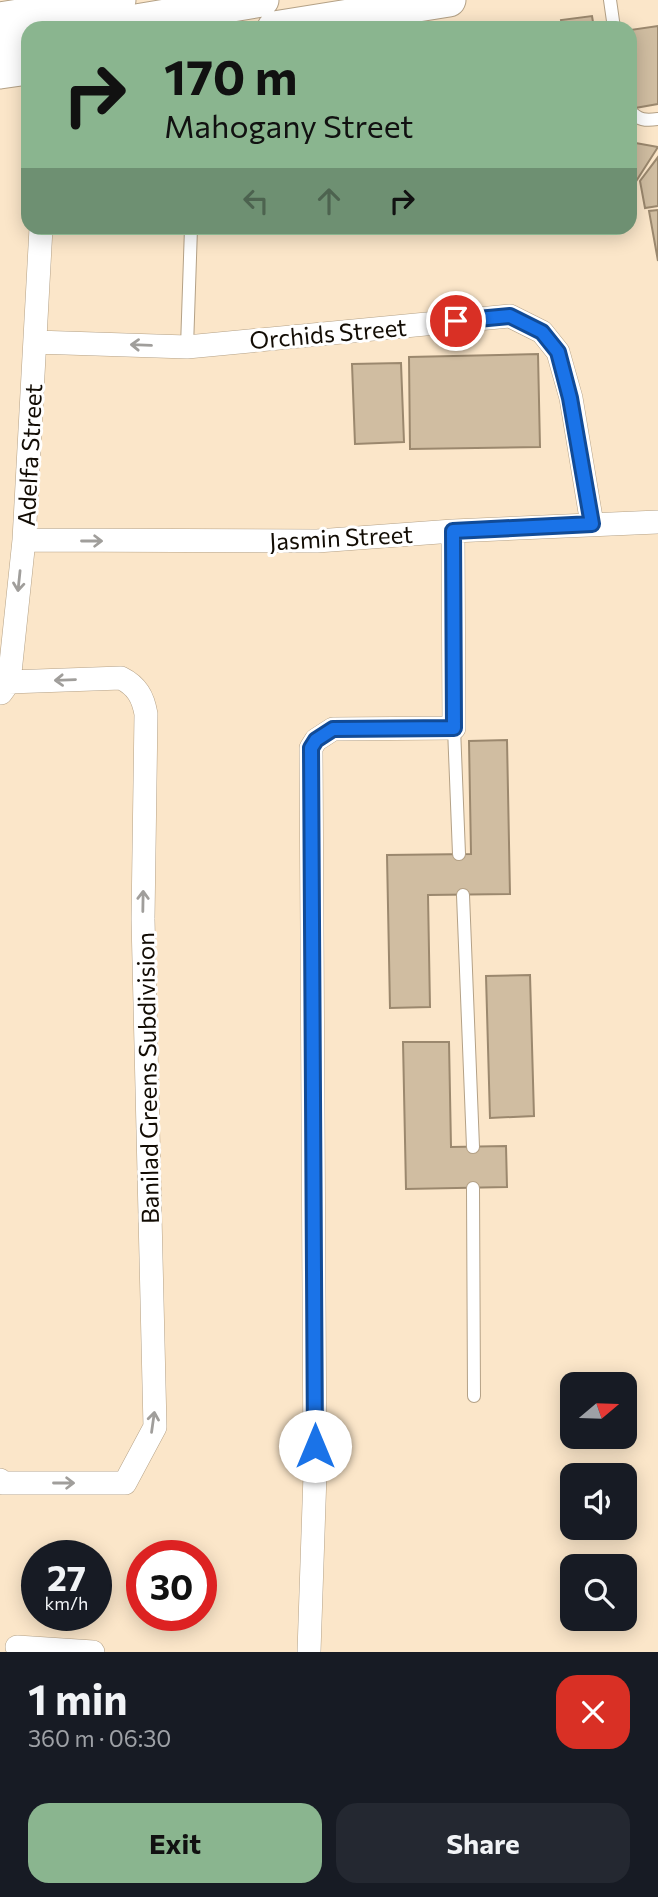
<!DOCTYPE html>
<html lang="en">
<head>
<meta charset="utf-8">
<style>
  :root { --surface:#171b24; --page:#242831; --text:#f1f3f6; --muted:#9ea1a6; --accent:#8ab58f }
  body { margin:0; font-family:Commissioner,sans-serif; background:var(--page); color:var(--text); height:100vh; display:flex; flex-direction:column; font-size:26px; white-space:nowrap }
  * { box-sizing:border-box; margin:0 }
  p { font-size:23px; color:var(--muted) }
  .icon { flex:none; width:38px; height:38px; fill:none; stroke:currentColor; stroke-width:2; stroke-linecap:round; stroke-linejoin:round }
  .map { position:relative; height:1652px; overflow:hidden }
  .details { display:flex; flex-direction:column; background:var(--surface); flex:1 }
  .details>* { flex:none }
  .hud { position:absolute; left:21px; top:21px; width:616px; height:214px; border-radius:21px; box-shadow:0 4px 18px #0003; background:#8ab58f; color:#111; overflow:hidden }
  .needle { width:46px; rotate:71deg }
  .fabs { position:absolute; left:560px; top:1372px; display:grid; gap:14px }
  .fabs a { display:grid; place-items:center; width:77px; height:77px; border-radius:14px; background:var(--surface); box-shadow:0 4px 18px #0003; font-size:35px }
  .speed { position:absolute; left:21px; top:1540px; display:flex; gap:14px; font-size:35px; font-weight:700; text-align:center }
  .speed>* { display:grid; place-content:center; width:91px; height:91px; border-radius:50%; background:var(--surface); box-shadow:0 4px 18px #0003; line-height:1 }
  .speed small { font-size:18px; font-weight:400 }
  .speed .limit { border:10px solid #d22; background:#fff; color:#111 }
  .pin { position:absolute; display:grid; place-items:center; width:60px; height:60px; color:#fff; margin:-30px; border:4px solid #fff; border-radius:50%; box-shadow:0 2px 7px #0007 }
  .me { position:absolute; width:77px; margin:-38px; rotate:0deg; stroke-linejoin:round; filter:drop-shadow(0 0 5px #0008) }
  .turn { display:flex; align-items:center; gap:24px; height:147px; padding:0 28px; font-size:32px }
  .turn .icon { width:91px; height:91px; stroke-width:2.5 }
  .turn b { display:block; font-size:49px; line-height:60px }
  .lanes { display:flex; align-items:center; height:66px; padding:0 28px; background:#0003; justify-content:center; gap:35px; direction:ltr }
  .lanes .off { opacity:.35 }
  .round { display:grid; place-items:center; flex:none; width:74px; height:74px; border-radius:21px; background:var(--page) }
  .overview { display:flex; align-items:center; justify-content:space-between; height:119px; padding:0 28px }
  h1 { font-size:42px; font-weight:700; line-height:52px }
  .button { display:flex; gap:14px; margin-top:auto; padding:14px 28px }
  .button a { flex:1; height:80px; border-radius:21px; background:var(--accent); color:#111; font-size:28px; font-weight:700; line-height:80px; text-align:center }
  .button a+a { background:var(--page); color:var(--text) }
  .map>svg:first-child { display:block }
  .building { fill:#d0bda1; stroke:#9b886e; stroke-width:2 }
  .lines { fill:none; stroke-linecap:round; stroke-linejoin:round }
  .lane-casing { stroke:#b4a186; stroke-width:14 }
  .street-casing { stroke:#b4a186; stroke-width:24 }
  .secondary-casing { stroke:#b4a186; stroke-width:35 }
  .lane { stroke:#fff; stroke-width:12 }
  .street { stroke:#fff; stroke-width:23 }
  .secondary { stroke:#fff; stroke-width:33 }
  .oneway { stroke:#a09e9b }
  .route-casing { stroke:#114b97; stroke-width:18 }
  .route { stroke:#1a73e8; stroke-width:12 }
  .labels { text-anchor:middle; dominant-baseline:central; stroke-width:6; stroke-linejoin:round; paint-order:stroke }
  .street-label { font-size:24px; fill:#120c04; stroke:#fff }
</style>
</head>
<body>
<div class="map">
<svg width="658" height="1652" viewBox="0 0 658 1652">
  <rect width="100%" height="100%" fill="#fbe6c9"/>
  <path class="building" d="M592,16L594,28H562L561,20Z
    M658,26V104L635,108L630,79V30Z
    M630,142L658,147L633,186L630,185Z
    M658,157V206L645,208L640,181Z
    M658,210V261L649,211Z
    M538,354L540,447L410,449L409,357Z
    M401,363L404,442L355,444L352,364Z
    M507,740L510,894L428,895L430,1007L390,1008L387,855L471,854L469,741Z
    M530,975L534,1116L490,1118L486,976Z
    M403,1042H449L451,1147L506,1146L507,1187L406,1189Z"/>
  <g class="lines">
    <defs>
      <path id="lane" d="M610,0L614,28
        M630,111C639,120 645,121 658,119
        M187,347L191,228
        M454,728L459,854
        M463,895L473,1147
        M473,1188L474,1396"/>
      <path id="street" d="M35,342L187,347L510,316L542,332L558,352L571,398L592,524
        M24,540L317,541L453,531L658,522
        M1,693L9,682L24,540L41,228
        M0,1480L2,1483H125L155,1427L143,919L146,714C143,697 137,686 121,678L9,682
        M17,1647L93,1652
        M309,1652L315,1474L311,748L316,740L333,729L454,728L453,531"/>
      <path id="secondary" d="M0,19L119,0
        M94,28L262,0
        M274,28L449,0
        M0,44L28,39
        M0,72L28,68"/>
    </defs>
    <use href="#lane" class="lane-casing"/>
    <use href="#street" class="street-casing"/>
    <use href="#secondary" class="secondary-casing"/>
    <use href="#lane" class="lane"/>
    <use href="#street" class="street"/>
    <use href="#secondary" class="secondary"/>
  </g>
  <defs><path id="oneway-shaft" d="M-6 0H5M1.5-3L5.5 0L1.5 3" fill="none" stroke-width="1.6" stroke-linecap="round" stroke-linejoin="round" transform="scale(1.75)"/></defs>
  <g class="oneway">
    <use href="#oneway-shaft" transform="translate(141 345) rotate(-178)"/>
    <use href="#oneway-shaft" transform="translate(92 541)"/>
    <use href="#oneway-shaft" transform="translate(19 581) rotate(96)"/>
    <use href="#oneway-shaft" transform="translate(65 680) rotate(178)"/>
    <use href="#oneway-shaft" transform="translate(143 901) rotate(-89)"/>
    <use href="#oneway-shaft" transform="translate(153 1422) rotate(-82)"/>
    <use href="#oneway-shaft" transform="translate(64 1483)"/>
  </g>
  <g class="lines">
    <defs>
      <path id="route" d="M315,1446L311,748L316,740L333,729L454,728L453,531L592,524L570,398L558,352L542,332L510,316L456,321"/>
    </defs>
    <use href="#route" class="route-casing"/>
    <use href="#route" class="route"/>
  </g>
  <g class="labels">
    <g class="street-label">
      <text transform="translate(328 333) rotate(-5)">Orchids Street</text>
      <text transform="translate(29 455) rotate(-87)">Adelfa Street</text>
      <text transform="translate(341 537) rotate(-3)">Jasmin Street</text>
      <text transform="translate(147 1078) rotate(-91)">Banilad Greens Subdivision</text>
    </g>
  </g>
</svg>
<div class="fabs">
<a><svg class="needle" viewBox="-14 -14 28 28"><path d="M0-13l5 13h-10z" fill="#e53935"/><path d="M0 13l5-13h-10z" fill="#9ea1a6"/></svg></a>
<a><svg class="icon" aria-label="sound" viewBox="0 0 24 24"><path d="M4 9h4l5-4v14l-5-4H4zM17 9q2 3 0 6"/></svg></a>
<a><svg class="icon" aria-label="search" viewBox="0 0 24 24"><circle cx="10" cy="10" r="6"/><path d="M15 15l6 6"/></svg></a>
</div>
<div class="speed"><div>27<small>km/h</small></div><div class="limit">30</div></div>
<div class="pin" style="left:456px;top:321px;background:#d93025"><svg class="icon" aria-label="arrive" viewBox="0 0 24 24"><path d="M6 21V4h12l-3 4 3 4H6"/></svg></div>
<svg class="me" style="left:315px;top:1446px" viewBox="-20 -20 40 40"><circle r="19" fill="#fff"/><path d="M0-13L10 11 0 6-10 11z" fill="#1a73e8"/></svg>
<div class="hud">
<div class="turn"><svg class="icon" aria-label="right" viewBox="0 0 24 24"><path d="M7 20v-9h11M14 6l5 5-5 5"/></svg><div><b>170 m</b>Mahogany Street</div></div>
<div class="lanes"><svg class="icon off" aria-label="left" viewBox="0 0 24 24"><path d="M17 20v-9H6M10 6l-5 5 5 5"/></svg><svg class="icon off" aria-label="ahead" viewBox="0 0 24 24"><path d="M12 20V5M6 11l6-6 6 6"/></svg><svg class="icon" aria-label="right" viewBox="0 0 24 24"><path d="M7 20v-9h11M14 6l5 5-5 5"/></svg></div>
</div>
</div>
<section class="details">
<div class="overview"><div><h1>1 min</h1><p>360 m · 06:30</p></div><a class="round" style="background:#d93025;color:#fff"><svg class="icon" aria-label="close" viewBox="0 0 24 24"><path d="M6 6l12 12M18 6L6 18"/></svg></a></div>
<div class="button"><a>Exit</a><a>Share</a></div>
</section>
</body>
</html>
